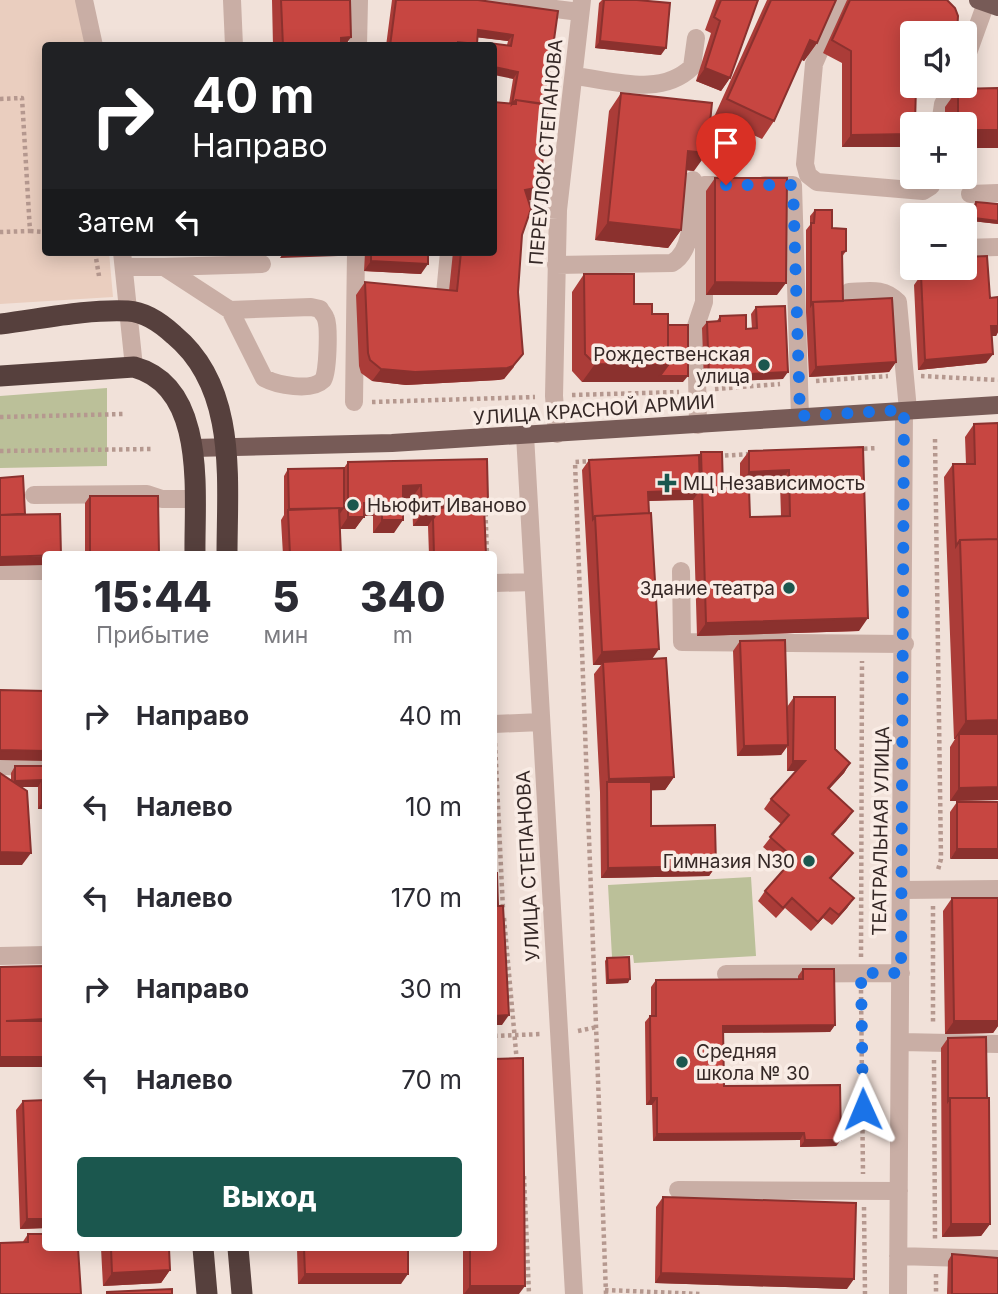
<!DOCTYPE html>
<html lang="ru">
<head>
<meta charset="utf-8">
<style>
  :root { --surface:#fff; --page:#f7f7f7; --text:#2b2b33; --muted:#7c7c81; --accent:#1b574e }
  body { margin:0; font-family:Inter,sans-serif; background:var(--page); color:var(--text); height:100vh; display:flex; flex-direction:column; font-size:26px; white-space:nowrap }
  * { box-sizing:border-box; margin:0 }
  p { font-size:23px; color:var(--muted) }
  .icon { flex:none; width:38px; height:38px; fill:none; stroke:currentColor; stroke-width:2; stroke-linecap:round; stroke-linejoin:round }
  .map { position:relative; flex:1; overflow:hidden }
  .sheet { position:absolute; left:42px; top:551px; width:455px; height:700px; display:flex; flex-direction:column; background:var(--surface); border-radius:7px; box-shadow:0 4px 18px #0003 }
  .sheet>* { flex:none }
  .banner { position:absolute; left:42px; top:42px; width:455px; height:214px; border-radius:7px; box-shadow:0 4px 18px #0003; background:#202124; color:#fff; overflow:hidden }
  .tools { position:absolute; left:900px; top:21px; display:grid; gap:14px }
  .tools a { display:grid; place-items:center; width:77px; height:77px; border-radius:7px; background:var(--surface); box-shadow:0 4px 18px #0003; font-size:35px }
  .pin { position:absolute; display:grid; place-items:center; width:60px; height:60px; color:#fff; margin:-72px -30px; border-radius:50% 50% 50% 0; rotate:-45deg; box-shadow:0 0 7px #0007 }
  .pin .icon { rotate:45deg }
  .me { position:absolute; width:77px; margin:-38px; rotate:359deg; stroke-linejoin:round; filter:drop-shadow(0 0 5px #0008) }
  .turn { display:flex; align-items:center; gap:24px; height:147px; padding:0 35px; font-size:32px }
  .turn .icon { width:91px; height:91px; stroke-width:2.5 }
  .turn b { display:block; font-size:49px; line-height:60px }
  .then { display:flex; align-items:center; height:66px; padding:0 35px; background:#0003; gap:14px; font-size:26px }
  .eta { display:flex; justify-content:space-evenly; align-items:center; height:119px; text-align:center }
  .eta b { font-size:42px; font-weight:800; line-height:49px }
  .primary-button { display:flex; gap:14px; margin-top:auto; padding:14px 35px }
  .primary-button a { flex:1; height:80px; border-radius:7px; background:var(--accent); color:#fff; font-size:28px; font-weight:800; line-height:80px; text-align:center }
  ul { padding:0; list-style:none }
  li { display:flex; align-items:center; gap:21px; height:91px; padding:0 35px }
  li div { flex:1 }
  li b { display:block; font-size:26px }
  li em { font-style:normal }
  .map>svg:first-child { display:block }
  .green { fill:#bbc099 }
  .plaza { fill:#eacebf }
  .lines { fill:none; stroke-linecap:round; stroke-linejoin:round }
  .path { stroke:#b5988f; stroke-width:4.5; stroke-dasharray:3.5 3.5; stroke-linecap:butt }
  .minor { stroke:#c9aea5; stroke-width:18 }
  .major { stroke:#775b57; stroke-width:18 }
  .highway { stroke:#56403d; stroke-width:21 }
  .wall { fill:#ab3c38 }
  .shaded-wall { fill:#8b312e }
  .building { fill:#c74641; stroke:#8b312e; stroke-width:2 }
  .route { stroke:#1a73e8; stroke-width:12; stroke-dasharray:0 21.6 }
  .poi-dot { fill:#1b574e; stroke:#f9ece5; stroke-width:2.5 }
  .labels { text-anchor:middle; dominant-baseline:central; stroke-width:7; stroke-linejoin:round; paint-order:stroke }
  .street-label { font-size:19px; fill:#352826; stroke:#f9ece5 }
  .poi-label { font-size:19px; fill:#352826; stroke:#f9ece5; text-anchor:end }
</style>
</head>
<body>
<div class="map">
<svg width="998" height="1294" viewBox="0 0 998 1294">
  <rect width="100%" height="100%" fill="#f1e1d9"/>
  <path class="green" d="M107,388V466L0,468V396Z
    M751,877L756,956L634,963L633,955L612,957L608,885Z"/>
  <path class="plaza" d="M0,0H88L92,45L46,46V252H109L113,297L0,304Z"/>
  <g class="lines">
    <path class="path" d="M0,99L22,98L30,231L0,232
      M30,231L46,232
      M95,252L99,276
      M921,376L998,380
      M816,381L888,376
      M715,389L780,384
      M572,395L679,392
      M372,402L535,397
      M0,417L124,414
      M935,439L941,859L938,870
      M857,449L878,448
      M0,451L153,449
      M718,456L751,454
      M593,461L575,462L606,1294
      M485,499L487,555
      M495,743L503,909
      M933,906V1024
      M504,918L517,1063
      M861,957L862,661
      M861,990L863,1174
      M578,1031L597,1027
      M494,1036L542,1034
      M934,1060L935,1241
      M524,1176L529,1294
      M864,1207L865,1294
      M936,1274V1294
      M605,1290L701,1294"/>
    <path class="minor" d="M84,0L94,46
      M232,0L234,46
      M483,0L580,12
      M842,0L814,64L805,164L808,175L817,182L923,191L931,186L933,177
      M358,46L359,0
      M964,64L986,3
      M575,76C615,81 661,97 692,67L696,38
      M940,124L943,104L953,86
      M765,185H793L800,417
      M970,194L998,193
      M518,208L558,210
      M964,248L998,247
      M122,252L134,367
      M556,265L672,263C696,250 691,203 693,180
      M125,267H164L230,310L311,307L320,309C322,313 325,315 326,319C329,327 328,374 323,380C311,392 277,385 264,378L230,310
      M164,267L262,264
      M849,292C869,291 884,287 898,302L908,410
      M445,294L449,252
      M354,402L356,252
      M698,425L696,326L704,302V185H734
      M557,434L554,396L558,210L582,0
      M525,435L574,1294
      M34,495L147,494L162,499H194
      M0,571H46
      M681,571L682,642L905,644
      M494,583L533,582
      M494,724L541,722
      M0,766L46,767
      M902,890L998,889
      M0,956L46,955
      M726,974L901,973
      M901,1042L998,1044
      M678,1190L899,1191
      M898,1256L998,1259
      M898,1294L904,410"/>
    <path class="major" d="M978,0L998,7
      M193,448L392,443L998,405"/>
    <path class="highway" d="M0,324C41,319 86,309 128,311C146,312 161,323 174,335C238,388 227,480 227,555
      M0,376L134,367C208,387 194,496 195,555
      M203,1248L207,1294
      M238,1248L242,1294"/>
  </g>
  <path class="wall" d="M272,0H350L345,46H273Z
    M392,0H478L558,11L545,104L540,187L531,200H528L522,235L518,292L514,367L504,379L498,380L406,385L372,381L361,373L359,366L356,295L365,282L449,291L453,252H494L509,104L513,79L507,45L508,41L477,37L476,46H386Z
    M602,0H637L661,55L595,48L599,3Z
    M716,0H758L730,78L721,91L696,81L711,33L705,30Z
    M767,0H836L817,43L804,61L801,59L774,121L762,139L714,117Z
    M847,0H947L912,33V138L906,147H842V63L823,53Z
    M998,88V148H964V124H945V107L958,89Z
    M621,93L694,171L686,170L681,230L668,248L595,240L609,111Z
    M715,178L777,295H706V191Z
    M976,202L998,204V224L972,221L973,205Z
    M815,210L832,228L846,251L842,257L843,301L896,362L889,372L809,377L806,312V230L810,225V216Z
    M365,252H428L421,274L364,271Z
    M934,268H964L990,298L998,297V332L996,336H992L993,354L986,363L918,370L914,285L921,275L935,274Z
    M584,274L652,314L668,325L683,382H582L572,371V292Z
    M756,307L783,379L704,382L702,328L707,322L717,321L720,316L746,329H752L751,314Z
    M998,423V800L950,801V747L955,739H954L944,477L953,464H966L965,437L974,424Z
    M863,447L859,631L697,636L693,499L649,501L652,658L674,777L665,790H651V826L716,866L709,876L601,878L600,792L594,674L601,665H593L582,470L589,460L699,455L701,452L723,488L750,517L781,516L780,483L740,484V463L749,451Z
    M348,462L484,506L486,555H429L428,526H413L412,498H403L394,533H373V516H364L355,529H340L341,555H283L281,520L284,515V476L288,469L344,468Z
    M90,496L159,555H85V503Z
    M740,641L787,707L794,697L835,749L850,763L844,773L829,789L853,811L846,821L833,835L853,853L846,862L831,879L854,898L847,908L832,925L823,918L811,931L785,908L776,918L758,901L765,891L786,867L763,847L781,824L764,809L771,799L796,771H787V747L781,755L737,756L733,651Z
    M15,766H46V809H38V787H22V865L11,780V773Z
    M957,802H998L950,859V812Z
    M952,898L998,1021V1026L993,1033L945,1034L943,911Z
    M607,958L628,983L606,984L605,961Z
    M803,969L835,1025L830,1032L723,1033L724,1086L841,1140L836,1146L800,1147V1140L653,1141L652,1105H646L645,1022L650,1016H651V987L656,980L798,979V976Z
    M948,1038L987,1098L990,1224L981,1236L942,1237L941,1048Z
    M46,1100V1228L20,1229L16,1110L23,1101Z
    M663,1197L847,1289L655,1283L656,1207Z
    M28,1234L81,1294L22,1243Z
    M101,1248H169L170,1270L161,1283L103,1286Z
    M297,1248H408L401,1284H298Z
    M463,1248H494L519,1294H463Z
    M952,1254L998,1294H947L948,1261Z"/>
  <path class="shaded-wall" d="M478,30L513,35L508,41L474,37Z
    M351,37L345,46H335L341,38Z
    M810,40L817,43L804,61L798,58Z
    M600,41L666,48L661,55L595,48Z
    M458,42L477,44L476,46H456Z
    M494,67L518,72L513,79L494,75Z
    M705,68L730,78L721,91L696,81Z
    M964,130H998V148H964Z
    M912,134V138L906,147H842L851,135Z
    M688,151L707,153L694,171L676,169Z
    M540,187L531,200L516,203L525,190Z
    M974,218L998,221V224L972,221Z
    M608,222L681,230L668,248L595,240Z
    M284,252H341L338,256L280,258Z
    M371,261L428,264L421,274L364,271Z
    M715,282L786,283L777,295H706Z
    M991,326H998V332L996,336H984Z
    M523,354L504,379L498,380L406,385L372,381L381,369Z
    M993,354L986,363L918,370L925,360Z
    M896,362L889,372L809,377L816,367Z
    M595,364L668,365L688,376L683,382H582Z
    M788,372L783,379L704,382L709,376Z
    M789,470L780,483L740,484L749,472Z
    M421,485L412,498L394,499L403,486Z
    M700,490L693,500L642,501L648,492Z
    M488,500L479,513L436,514L428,526H413L422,514L437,502Z
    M364,503L382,504L373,516H355Z
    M344,508L339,515L288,510L284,515L289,509Z
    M348,517H364L355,529H340Z
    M382,520H403L394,533H373Z
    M46,556V565L0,566V557Z
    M868,618L859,631L697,636L706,623Z
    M659,649L650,662H603L601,665H593L602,652Z
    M998,720V738L959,734L955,739H954L966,721Z
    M788,745L781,755L737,756L744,746Z
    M0,750L46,751V761L0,760Z
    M793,761H805L798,771H787Z
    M850,763L844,773L821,798L828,788Z
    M674,777L665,790L607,792V782L609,779Z
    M42,780L38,787H11L15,781Z
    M998,787V800L950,801L959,788Z
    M42,802H46V809H38Z
    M853,811L846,821L825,844L832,834Z
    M957,849H998V859H950Z
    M0,852L31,853L22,865H0Z
    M853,853L846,862L823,887L830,878Z
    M716,866L709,876L601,878L608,868Z
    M854,898L847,908L832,925L839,915Z
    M830,908L823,918L811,931L818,922Z
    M630,979L628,983L606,984L608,980Z
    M509,1015L502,1025H494V1016Z
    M954,1021H998V1026L993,1033L945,1034Z
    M835,1025L830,1032L719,1033L723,1026Z
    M0,1057H46V1067H0Z
    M651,1098H657L652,1105H646Z
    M804,1133L800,1140L653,1141L657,1134Z
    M805,1140H841L836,1146L800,1147Z
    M27,1219H46V1228L20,1229Z
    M951,1224H990L981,1236L942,1237Z
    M170,1270L161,1283L103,1286L112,1273Z
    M661,1273L854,1279L847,1289L655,1283Z
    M305,1274H408L401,1284H298Z
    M470,1286H525L519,1294H464Z"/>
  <path class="building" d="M281,0H350L351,37L341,38V46H283Z
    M396,0H478L558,11L545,104L516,100L512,104L518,72L494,67V46H487L489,43L511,46L513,35L478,30L477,44L458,42V46H390Z
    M604,0H637L670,3L666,48L600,41Z
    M721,0H758L730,78L705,68L720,21L714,17Z
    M771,0H836L817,43L810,40L774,121L727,99Z
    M850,0H947L955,8L958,16L957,33H912V86H916L915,124H912V134L851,135V51L832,40Z
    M998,88V130H964V124H958V89Z
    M621,93L712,103L707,153L688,151L681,230L608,222Z
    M516,100L548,105L540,187L525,190L531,209L522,235L518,292L523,354L513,366L507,368L415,372L381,369L370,360L368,353L365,282L457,291L461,252H494V102L516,104Z
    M715,178H787L786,283L715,282Z
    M976,202L998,204V221L974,218Z
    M815,210H832V228L846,229V251L842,252L843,301L813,302L811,305V223H814Z
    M371,252H428V264L371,261Z
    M987,256L990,298L998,297V326H991L993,354L925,360L921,275L942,273V268H964V257Z
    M584,274H634V304H652V314H668V365L595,364L585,354Z
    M892,298L896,362L816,367L813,302Z
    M785,306L788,372L709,376L707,322L720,321V316L746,315V329L757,328L756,307Z
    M668,325H688V376H660L668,365Z
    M998,423V539L960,540L956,546L953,464H975L974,424Z
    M863,447L868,618L706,623L701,452H722L723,488H749L750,517L790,516L789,470L749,472V451Z
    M699,455L700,490L648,492L649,513L595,516L593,519L589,460Z
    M487,459L488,500L437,502V513L422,514L421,485L403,486V520H382V504L364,503V517H348V462Z
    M344,468V508L289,509L288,469Z
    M23,476L25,514L0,515V478Z
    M90,496H158L159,555H90Z
    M484,506L486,555H434L433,519L437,513V508Z
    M339,508L341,555H290L288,510Z
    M651,513L659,649L602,652L595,516Z
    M60,514L61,555L0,557V515Z
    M998,539V720L966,721L960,540Z
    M785,640L788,745L744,746L740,641Z
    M666,658L674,777L609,779L603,662Z
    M0,690L46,691V751L0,750Z
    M794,697H835V749L850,763L828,788L853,811L832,834L853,853L830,878L854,898L839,915L830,908L818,922L792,898L783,908L765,891L794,858L770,837L789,815L771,799L805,761H793Z
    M959,734H998V787L959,788Z
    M15,766H46V802H42V780L15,781Z
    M0,773L27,791L31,853L0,852Z
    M607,782H651V826L715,825L716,866L608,868Z
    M957,802H998V849H957Z
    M494,873H497L498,906H494Z
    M952,898H998V1021H954Z
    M494,906H503L509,1015L494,1016Z
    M629,957L630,979L608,980L607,958Z
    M46,966V1019L6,1021H46V1057H0V967Z
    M803,969H834L835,1025L723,1026L724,1086L840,1085L841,1140H805L804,1133L657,1134V1098H651L650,1016H656V980L803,979Z
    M986,1037L987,1098H950L948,1101V1038Z
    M523,1058L525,1286H470V1248H494V1059Z
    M950,1098H989L990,1224H951Z
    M46,1100V1219H27L23,1101Z
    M663,1197L856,1203L854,1279L661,1273Z
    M28,1234H46V1248H78L81,1294H0V1243L28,1242Z
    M111,1248H169L170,1270L112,1273Z
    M304,1248H408V1274H305Z
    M952,1254L998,1258V1294H952Z
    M172,1289V1294H107V1292Z"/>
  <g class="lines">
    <path class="route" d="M726,185H793L800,416L904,410L901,973H861L863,1109"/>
  </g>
  <g class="poi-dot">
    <circle cx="764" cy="365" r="7"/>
    <path d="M663.5 472.5h7v7h7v7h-7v7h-7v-7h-7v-7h7z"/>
    <circle cx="353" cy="505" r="7"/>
    <circle cx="789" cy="588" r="7"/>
    <circle cx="809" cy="861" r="7"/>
    <circle cx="682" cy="1062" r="7"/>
  </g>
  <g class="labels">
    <g class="street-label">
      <text transform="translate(546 152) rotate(-85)">ПЕРЕУЛОК СТЕПАНОВА</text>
      <text transform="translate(594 410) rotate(-4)">УЛИЦА КРАСНОЙ АРМИИ</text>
      <text transform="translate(881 831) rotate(-89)">ТЕАТРАЛЬНАЯ УЛИЦА</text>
      <text transform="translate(528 866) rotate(-93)">УЛИЦА СТЕПАНОВА</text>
    </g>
    <g class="poi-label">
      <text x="750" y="354">Рождественская<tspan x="750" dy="22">улица</tspan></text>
      <text x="683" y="483" text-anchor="start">МЦ Независимость</text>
      <text x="367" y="505" text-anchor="start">Ньюфит Иваново</text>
      <text x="775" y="588">Здание театра</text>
      <text x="795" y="861">Гимназия N30</text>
      <text x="696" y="1051" text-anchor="start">Средняя<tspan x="696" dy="22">школа № 30</tspan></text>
    </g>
  </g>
</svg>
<div class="tools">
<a><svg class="icon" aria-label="sound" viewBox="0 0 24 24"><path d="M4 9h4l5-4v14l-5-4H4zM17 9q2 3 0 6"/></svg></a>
<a>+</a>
<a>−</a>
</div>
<div class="pin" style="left:726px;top:185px;background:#d93025"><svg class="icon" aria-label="arrive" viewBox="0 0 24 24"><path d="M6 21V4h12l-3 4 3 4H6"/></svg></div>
<svg class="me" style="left:863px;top:1109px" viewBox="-20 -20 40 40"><path d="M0-17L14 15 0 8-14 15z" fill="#1a73e8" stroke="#fff" stroke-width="4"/></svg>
<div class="banner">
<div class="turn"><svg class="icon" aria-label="right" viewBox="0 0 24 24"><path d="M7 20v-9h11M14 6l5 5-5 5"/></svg><div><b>40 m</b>Направо</div></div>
<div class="then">Затем<svg class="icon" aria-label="left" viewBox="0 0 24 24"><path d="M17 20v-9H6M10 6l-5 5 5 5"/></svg></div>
</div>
<section class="sheet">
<div class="eta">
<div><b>15:44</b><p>Прибытие</p></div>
<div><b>5</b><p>мин</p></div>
<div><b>340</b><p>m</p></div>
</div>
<ul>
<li><svg class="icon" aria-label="right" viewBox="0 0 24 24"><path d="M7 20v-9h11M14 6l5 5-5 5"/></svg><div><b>Направо</b></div><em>40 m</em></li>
<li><svg class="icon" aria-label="left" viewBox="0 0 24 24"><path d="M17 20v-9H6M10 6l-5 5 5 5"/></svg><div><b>Налево</b></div><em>10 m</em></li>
<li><svg class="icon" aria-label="left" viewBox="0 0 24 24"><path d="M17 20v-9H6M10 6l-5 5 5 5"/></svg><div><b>Налево</b></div><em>170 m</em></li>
<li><svg class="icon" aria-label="right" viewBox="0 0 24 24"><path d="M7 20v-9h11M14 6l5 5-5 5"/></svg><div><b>Направо</b></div><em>30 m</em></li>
<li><svg class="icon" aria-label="left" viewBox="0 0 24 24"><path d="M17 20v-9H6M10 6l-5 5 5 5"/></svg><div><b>Налево</b></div><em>70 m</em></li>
</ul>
<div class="primary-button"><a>Выход</a></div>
</section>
</div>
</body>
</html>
